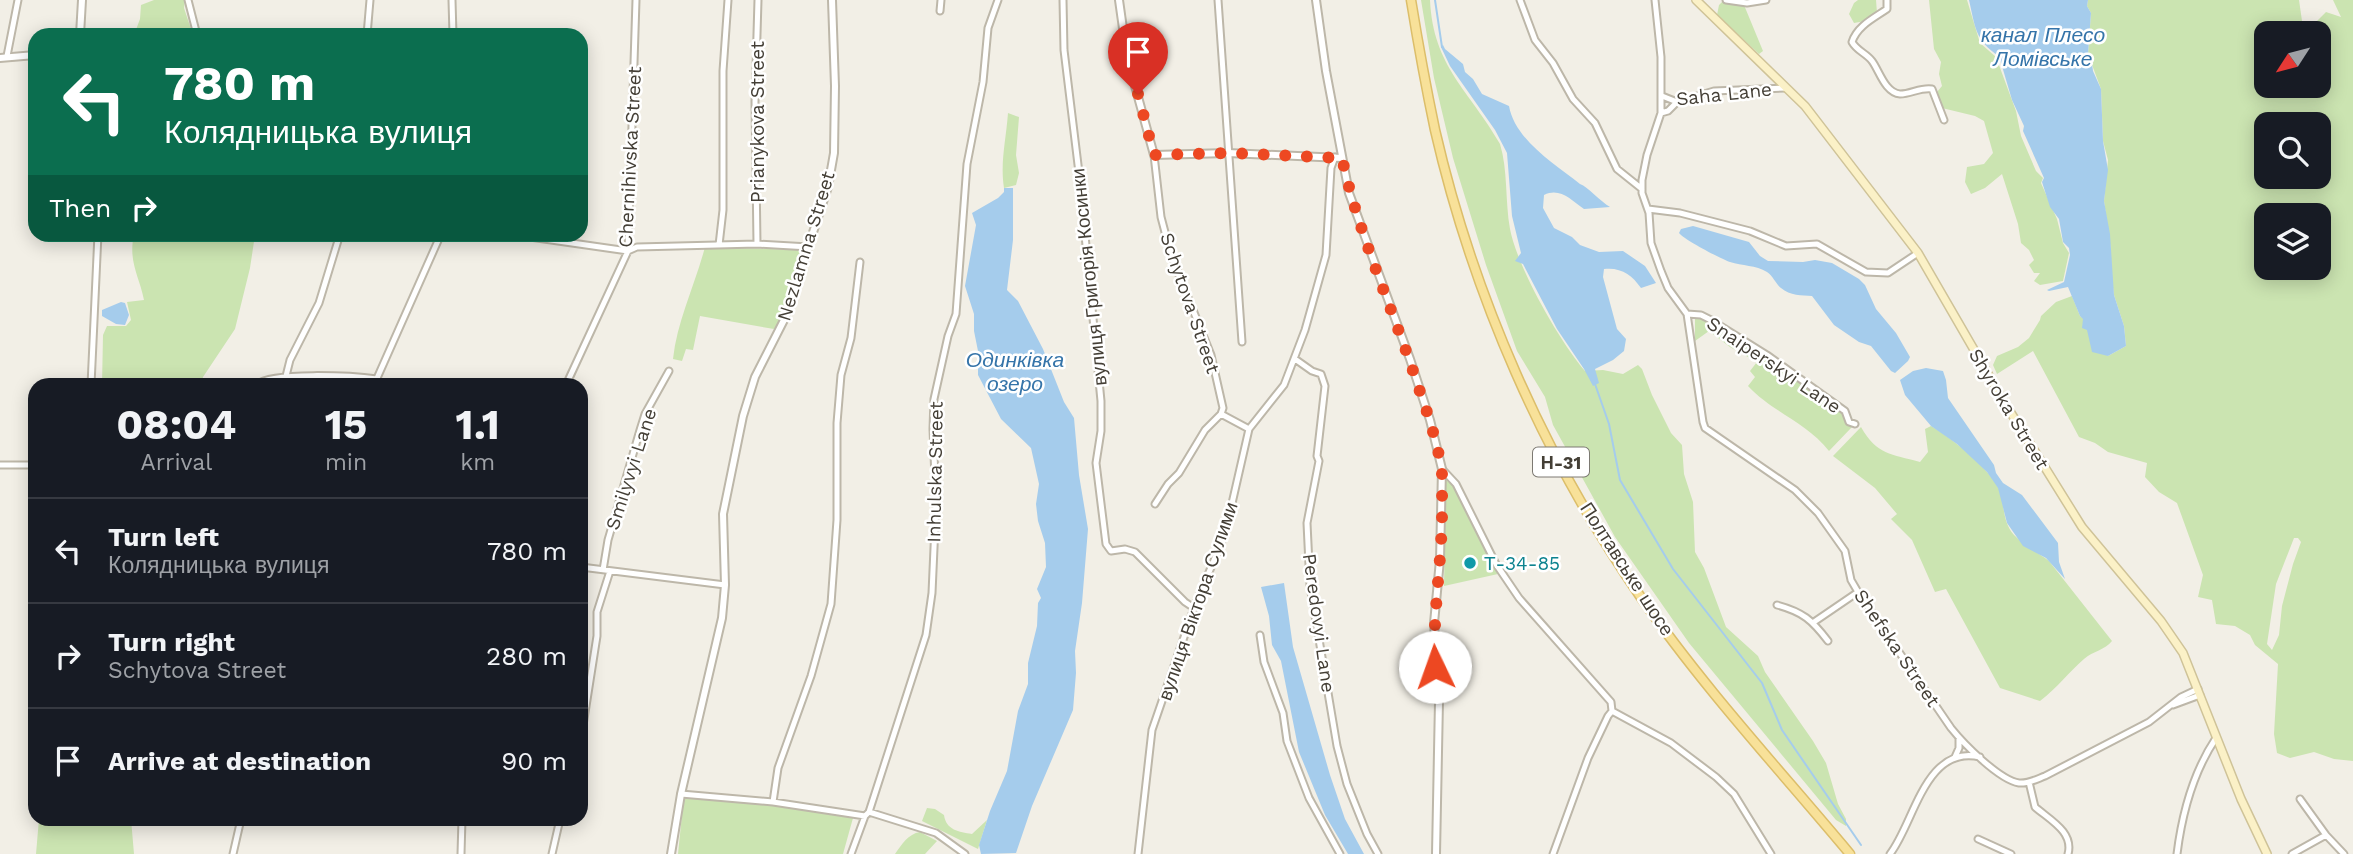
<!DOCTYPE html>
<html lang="en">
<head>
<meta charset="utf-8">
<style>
  :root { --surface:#171b24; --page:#20242c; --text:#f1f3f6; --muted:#9ea1a6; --line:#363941 }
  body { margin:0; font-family:"Work Sans",sans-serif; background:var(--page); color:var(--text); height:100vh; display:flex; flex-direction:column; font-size:26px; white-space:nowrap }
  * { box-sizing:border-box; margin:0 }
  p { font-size:23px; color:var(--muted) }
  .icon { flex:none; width:38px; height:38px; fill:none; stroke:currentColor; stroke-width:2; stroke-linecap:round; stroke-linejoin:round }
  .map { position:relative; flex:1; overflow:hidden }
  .side { position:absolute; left:28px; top:378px; width:560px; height:448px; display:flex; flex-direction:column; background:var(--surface); border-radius:21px; box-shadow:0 4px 18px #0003 }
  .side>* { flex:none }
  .banner { position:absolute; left:28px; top:28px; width:560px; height:214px; border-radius:21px; box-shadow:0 4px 18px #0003; background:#0b6e4f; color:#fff; overflow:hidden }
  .needle { width:46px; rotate:234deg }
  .controls { position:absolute; left:2254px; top:21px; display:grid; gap:14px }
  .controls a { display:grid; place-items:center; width:77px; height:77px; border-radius:14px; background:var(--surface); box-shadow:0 4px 18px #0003; font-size:35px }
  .pin { position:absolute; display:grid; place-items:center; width:60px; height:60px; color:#fff; margin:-72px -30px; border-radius:50% 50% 50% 0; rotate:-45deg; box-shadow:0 0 7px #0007 }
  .pin .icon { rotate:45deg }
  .me { position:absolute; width:77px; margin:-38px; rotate:357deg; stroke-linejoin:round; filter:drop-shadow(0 0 5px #0008) }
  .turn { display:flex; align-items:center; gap:24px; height:147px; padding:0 21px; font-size:32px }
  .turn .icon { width:91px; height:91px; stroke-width:2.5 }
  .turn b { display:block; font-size:49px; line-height:60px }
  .then { display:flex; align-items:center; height:66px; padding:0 21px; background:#0003; gap:14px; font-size:26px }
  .eta { display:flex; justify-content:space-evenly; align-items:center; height:119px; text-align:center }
  .eta b { font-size:42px; font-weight:700; line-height:49px }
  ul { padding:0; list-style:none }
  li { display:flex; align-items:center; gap:21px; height:105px; padding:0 21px; border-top:2px solid var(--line) }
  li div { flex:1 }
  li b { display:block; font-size:26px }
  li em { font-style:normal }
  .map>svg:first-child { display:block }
  .green { fill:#cbe4b1; fill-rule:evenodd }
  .water { fill:#a5ccec }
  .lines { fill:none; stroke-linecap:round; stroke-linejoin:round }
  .stream { stroke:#a5ccec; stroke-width:2 }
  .minor-casing { stroke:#bdb7a9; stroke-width:9 }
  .tertiary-casing { stroke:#bdb7a9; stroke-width:10 }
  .secondary-casing { stroke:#cfc398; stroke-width:10 }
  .primary-casing { stroke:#dcbe6a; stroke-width:11 }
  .minor { stroke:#fff; stroke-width:5 }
  .tertiary { stroke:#fff; stroke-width:6 }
  .secondary { stroke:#fbf1c7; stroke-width:7 }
  .primary { stroke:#f8e199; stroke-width:8 }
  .route { stroke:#ed4822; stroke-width:12; stroke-dasharray:0 21.6 }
  .culture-dot { fill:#0f9aa8; stroke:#fff; stroke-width:2.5 }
  .labels { text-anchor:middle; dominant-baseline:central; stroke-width:5; stroke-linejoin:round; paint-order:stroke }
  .shield { fill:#fff; stroke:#7c7972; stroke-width:2 }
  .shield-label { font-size:18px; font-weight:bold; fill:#443f36 }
  .street-label { font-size:19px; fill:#443f36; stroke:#fff }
  .culture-label { font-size:19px; fill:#0d838f; stroke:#fff; text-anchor:start }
  .water-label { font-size:21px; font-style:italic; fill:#3574a9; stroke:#fff }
</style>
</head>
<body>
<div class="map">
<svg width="2353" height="854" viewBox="0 0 2353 854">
  <rect width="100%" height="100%" fill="#f2efe6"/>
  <path class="green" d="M154,0H185L184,8L193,35H134L140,19L141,5Z
    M1421,0H1430C1433,67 1470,91 1500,144C1508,170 1505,201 1510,229C1517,267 1560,342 1585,371L1603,370L1623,374L1638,365L1642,369L1652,395L1671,433L1682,445L1684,474L1693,502L1695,552L1704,568L1726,627L1758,656L1765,672L1813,741L1826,763L1838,804L1846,819V826L1836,820L1689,643L1615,537L1553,425L1545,397L1517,351L1486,265L1453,158L1434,78Z
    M1858,0H1876L1877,13L1865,21L1854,23L1849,14L1854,3Z
    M1929,0H1967L1980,43L1996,57L2016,111L2021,136L2036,171L2043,178L2041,183L2057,219L2063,243L2069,253L2063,281L2040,285L2034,281L2040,273H2034L2029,265L2034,260L2029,250L2021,243L2018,224L2002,174L1985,188L1971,194L1965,182L1967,167L1984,164L1993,153L1984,121L1975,116L1942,108L1937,92L1942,86L1939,74L1941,62L1934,49Z
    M2088,0H2299L2302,21L2312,26L2326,12L2341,17L2333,0H2353V761L2334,759L2314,752L2290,758L2277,753L2274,734L2278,664L2255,645L2250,635L2235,626L2216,624L2212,600L2198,597L2203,575L2177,503L2159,492L2145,477L2147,463L2108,452L2095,443L2079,437L2033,351L1997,374L1993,365L1997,356L2018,347L2029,338L2040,320L2041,316L2056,302L2072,296L2080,316L2084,319L2093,346L2108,356L2126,346L2124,326L2114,295L2110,266L2111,251L2104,201L2108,160L2103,141L2101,89L2088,54L2091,13L2087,6ZM2266,33H2319V86H2266ZM2266,124H2319V177H2266ZM2266,215H2319V268H2266ZM2294,538H2298L2301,542L2293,564L2282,606L2279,635L2272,650L2267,644L2276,584Z
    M1722,2L1744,5L1763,51L1759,54L1717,15L1719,5Z
    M1008,113L1019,117L1016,155L1019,173L1016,185L1004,188C1000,163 1006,140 1008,113Z
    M134,234L255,235L250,268L235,329L203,377L201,385H102L103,335L107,326H126L131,320L127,302L144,300C139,275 128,262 134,234Z
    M705,247L804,250L781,319L774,329L700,316L693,350L686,349L682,361L673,359C677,321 695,285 705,247Z
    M1695,318L1707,320L1761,354L1845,412L1852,427L1829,451C1806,422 1772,412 1748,386L1755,377L1750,371L1757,362L1730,347L1709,331L1695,341Z
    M1931,426C1952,438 1989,468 1999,489C2005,504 2002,522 2014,535C2025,546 2037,552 2049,561L2112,641C2105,650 2093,651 2084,659C2069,672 2057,688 2040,701L2000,688L1946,589L1935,592L1912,540L1891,519L1897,514L1875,488L1833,456L1861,427C1877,455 1891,454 1920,462L1928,452L1925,429Z
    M1446,480L1457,489L1498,574L1444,586Z
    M684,795L838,814L853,818L843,854H678Z
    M927,808L935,809L944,815C946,830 959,832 972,834L987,820L978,849L922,821Z
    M39,819H131L134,854H36Z
    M920,832L937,841L925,854H895C902,844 908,834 920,832Z"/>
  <path class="water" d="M1969,0H2088L2087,6L2091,13L2088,54L2091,57L2093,71L2101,89L2103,141L2108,170L2104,201L2110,234L2114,295L2124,326L2126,346L2108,356L2092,352L2087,330L2082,328L2083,319L2080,316L2068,287L2049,291L2047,290L2064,282L2070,255L2069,248L2063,242L2059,219L2050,207L2042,182L2044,178L2023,131L2024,126L2012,100L1999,56C1975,41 1975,26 1969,0Z
    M1443,45L1445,49L1463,64L1465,72L1473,79L1482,94L1509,106C1515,140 1555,164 1580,184C1588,187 1600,201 1610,207L1584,209C1571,200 1560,187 1544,195L1543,208L1554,228L1572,237L1580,245L1599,252L1623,251L1645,266L1656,283L1641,288C1632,275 1621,267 1604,269L1603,277L1617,329L1626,339L1624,351L1613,360L1595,369L1599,383L1593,386L1584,369L1557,329L1523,264L1515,261L1521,253L1512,216L1507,153L1495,130L1450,66L1441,47Z
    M1004,188H1013V240L1007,290L1018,301L1043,349L1064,402L1074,418L1079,475L1088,529L1082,603L1075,651L1076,673L1073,710L1032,806L1016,853L981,854L979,845L990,811L1007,771L1018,711L1028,684V663L1037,626L1038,603L1041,598L1037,589L1046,567L1045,543L1038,521L1036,504L1039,484L1031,448L1001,419L978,375V351L974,331V314L965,286L976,225L972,213L998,198L1004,192Z
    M1693,226L1749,242L1760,256L1768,261L1803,262L1815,260L1832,263L1859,279L1865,285L1876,309L1896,333L1910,357L1908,361L1895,373L1891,371L1871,346L1859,342L1834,325L1812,296C1802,295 1790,296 1781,288C1776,284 1773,276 1767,272C1756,265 1742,266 1730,262C1719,258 1685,240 1679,233L1681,229Z
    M121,302L125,303L129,315L125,325L116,324L102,316V310Z
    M1926,368L1943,371L1946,380L1948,398L1994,465L1996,473L2003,483L2022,495L2058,543L2059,562L2065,579L2046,558L2023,546L2007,523L1998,488L1987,472L1957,444L1931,426L1905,395L1900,380L1913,371Z
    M1284,583L1293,647L1330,775L1345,819L1364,854H1348L1325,815L1299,752L1281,661L1272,645L1269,616L1261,587Z"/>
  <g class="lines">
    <path class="stream" d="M1435,0L1442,47
      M1595,384L1609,424L1620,480L1673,569L1762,683L1782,730L1861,845"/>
    <defs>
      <path id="minor" d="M188,0L197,35
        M452,0L453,35
        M1063,0L1064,50L1079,173L1101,401V431L1096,463L1106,544L1111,551L1125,549L1135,552L1185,602L1194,608
        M1218,0L1242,342
        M1520,0L1535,40L1553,63L1573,99L1595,123L1617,169L1642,189
        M1655,0L1661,57V113L1647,155L1642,180V193L1649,213L1651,243L1661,271L1668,288L1687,314L1703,422L1705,428L1795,490L1818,513L1845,551L1851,580L1858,592L1951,728C1963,743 1999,780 2019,783C2028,784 2037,779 2045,776L2149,722L2181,697L2198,689
        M1726,0L1747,3L1766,0
        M1887,0V9C1874,18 1857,26 1852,42C1857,51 1866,53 1872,61C1879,70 1885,93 1900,94C1911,94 1921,87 1932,89L1944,120
        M940,11L941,0
        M367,35L370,0
        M7,56L18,0
        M1662,96L1677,102L1714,91L1785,88
        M1661,113L1668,111L1677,102
        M1154,155L1161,217L1171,255L1211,355L1223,408L1221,414L1205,430L1179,473L1168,484L1155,504
        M1648,209L1680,213L1750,231L1786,246L1817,244L1866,272L1888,273L1918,253
        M509,234L628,251L637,247L757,244L809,247
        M757,244L755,102L758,0
        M719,245L723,210V71L728,0
        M1687,314L1701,315L1711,320L1767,355L1845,411L1849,422L1855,424
        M1295,359L1312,371L1321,374L1325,386L1317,456L1319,461L1307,523L1310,586L1337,746L1347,784L1367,834L1378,854
        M286,376L290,360L319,303L340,234
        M91,385L98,234
        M256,385C270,371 355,376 377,379
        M374,385L441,234
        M566,385L628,251L636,0
        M1221,414L1249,429
        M0,465H35
        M1442,469L1456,484L1496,564L1519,598L1611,702L1612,711L1671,743L1716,777L1734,794L1771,854
        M581,567L725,585
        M603,570L608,540L640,430L645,414L669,371
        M1777,605C1803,612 1812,620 1828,641
        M1814,622L1858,592
        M1260,635L1264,662L1283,713L1287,741L1309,798L1340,854
        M2173,705L2200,695
        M581,738L597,636V612L610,571
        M1955,757L1959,748V739
        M2029,782L2035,807C2050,820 2074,832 2068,854
        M681,794L773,802L865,816
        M2300,799L2326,835L2344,854
        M773,802L778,768L811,676L831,604L837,520V423L841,375L851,338L860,262
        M869,812L936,833L965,854
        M1978,839L2011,854
        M233,854L241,819
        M461,854L462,819
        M552,854L560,819
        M851,854L865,816L869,812L926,635L932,593L936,503L933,429L934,399L948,336L956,314L967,164L983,82L988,28L998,0
        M1138,854L1152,730L1194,608L1225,534L1249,429L1284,385L1305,330L1326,255L1331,168L1335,157
        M1553,854L1588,758L1608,716L1612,711
        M1890,854C1914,824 1925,744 1980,757
        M2177,854C2182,814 2194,771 2216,738
        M2292,854L2326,835"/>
      <path id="tertiary" d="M1119,0L1127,57L1154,155L1228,153L1342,158
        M1316,0L1326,71L1349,193L1410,359L1430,420L1442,469L1440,560L1434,623L1439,701L1436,854
        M80,35L82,0
        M0,58L35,55
        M671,854L681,794L722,618L725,585L723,514L743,416L755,377L784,320L828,187L834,153L835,86L832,0"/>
      <path id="secondary" d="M1696,0L1805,106L1918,253L2006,405L2082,527L2161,621L2183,653L2241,799L2267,854"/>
      <path id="primary" d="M1411,0C1418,43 1426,87 1435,130C1473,295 1544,457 1640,596C1703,687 1779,769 1850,854"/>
    </defs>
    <use href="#minor" class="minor-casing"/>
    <use href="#tertiary" class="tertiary-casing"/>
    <use href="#secondary" class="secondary-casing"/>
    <use href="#primary" class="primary-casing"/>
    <use href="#minor" class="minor"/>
    <use href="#tertiary" class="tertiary"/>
    <use href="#secondary" class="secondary"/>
    <use href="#primary" class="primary"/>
  </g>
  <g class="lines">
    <path class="route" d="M1138,94L1154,155L1228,153L1342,158C1359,237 1394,311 1419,389C1428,414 1436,439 1441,465C1443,477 1442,490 1442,503C1443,558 1432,612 1435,667"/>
  </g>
  <circle class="culture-dot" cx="1470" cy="563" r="7"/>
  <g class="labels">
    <rect class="shield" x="1533" y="447.5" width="56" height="29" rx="5"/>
    <g class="shield-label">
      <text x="1561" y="462">Н-31</text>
    </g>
    <g class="street-label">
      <text transform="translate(1724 94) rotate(-6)">Saha Lane</text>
      <text transform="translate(757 122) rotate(-90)">Prianykova Street</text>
      <text transform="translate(630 157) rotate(-87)">Chernihivska Street</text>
      <text transform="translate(806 246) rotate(-73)">Nezlamna Street</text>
      <text transform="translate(1089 277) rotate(-96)">вулиця Григорія Косинки</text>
      <text transform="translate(1190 303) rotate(71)">Schytova Street</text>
      <text transform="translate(1774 365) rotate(34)">Snaiperskyi Lane</text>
      <text transform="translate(2009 409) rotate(59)">Shyroka Street</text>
      <text transform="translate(631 469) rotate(-72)">Smilyvyi Lane</text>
      <text transform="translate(935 472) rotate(-89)">Inhulska Street</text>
      <text transform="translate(1627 569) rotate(57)">Полтавське шосе</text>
      <text transform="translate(1198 601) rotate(-71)">вулиця Віктора Сулими</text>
      <text transform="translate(1319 623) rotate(82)">Peredovyi Lane</text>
      <text transform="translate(1897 648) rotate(56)">Shefska Street</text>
    </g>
    <g class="culture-label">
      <text x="1484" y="563">Т-34-85</text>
    </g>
    <g class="water-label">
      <text x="2043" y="34">канал Плесо<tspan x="2043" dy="24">Ломівське</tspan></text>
      <text x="1015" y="359">Одинківка<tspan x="1015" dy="24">озеро</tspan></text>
    </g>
  </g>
</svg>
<div class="controls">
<a><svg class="needle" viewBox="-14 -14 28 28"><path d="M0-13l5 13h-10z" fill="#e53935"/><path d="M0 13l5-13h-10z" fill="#9ea1a6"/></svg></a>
<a><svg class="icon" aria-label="search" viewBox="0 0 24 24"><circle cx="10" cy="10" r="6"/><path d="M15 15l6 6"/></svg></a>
<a><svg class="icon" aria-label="layers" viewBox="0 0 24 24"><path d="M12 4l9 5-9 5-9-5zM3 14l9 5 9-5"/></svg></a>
</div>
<div class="pin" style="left:1138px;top:94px;background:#d93025"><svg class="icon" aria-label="arrive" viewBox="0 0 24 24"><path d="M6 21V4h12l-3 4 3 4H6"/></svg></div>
<svg class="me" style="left:1435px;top:667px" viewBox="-20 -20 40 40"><circle r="19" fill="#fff"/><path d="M0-13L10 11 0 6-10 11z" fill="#ed4822"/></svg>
<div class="banner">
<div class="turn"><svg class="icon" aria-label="left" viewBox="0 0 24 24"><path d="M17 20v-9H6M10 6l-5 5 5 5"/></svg><div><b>780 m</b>Колядницька вулиця</div></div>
<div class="then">Then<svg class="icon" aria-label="right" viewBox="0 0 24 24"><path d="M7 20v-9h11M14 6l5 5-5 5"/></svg></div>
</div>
<section class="side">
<div class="eta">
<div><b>08:04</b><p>Arrival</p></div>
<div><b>15</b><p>min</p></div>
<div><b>1.1</b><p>km</p></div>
</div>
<ul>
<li><svg class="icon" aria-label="left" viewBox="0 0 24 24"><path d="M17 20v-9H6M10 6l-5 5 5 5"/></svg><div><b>Turn left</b><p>Колядницька вулиця</p></div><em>780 m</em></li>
<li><svg class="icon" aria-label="right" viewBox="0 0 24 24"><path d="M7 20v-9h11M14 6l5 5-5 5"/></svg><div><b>Turn right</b><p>Schytova Street</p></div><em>280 m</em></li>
<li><svg class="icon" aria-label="arrive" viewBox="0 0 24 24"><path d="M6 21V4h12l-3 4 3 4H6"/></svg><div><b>Arrive at destination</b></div><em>90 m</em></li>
</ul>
</section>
</div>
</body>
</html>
